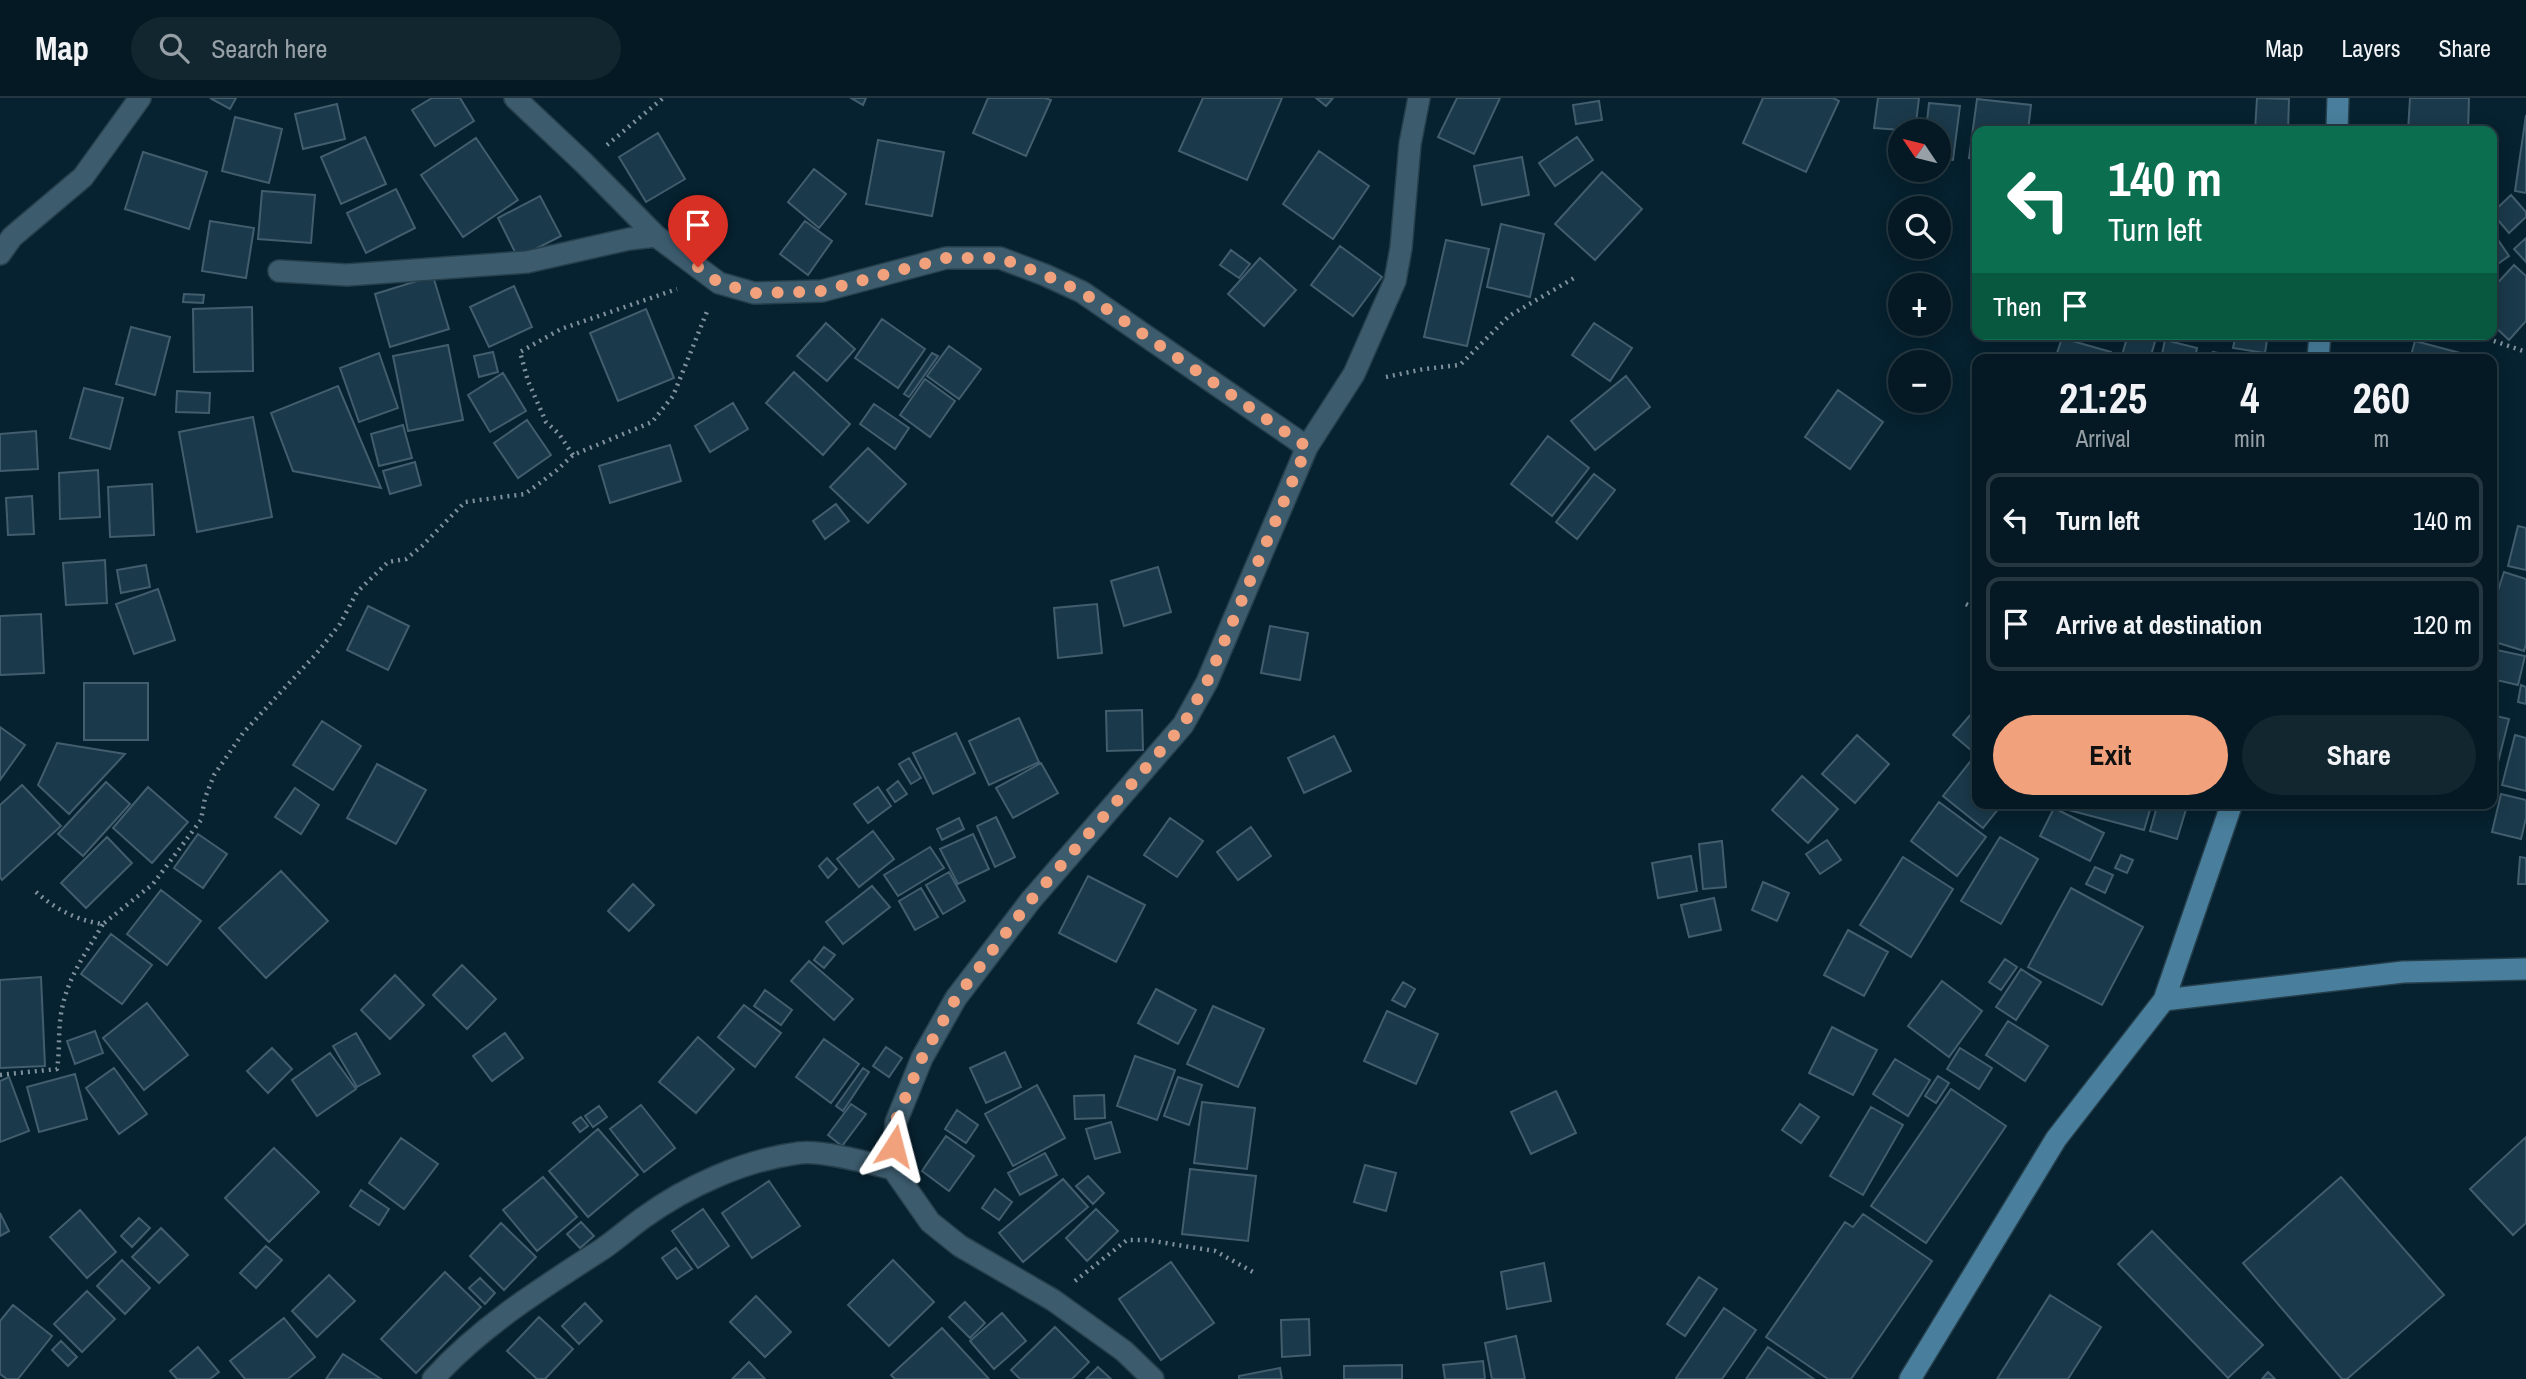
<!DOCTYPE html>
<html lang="en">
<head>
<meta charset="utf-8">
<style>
  :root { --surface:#041923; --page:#122630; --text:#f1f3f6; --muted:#97a0a6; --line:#253841; --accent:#f1a17c }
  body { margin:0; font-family:"Archivo Narrow",sans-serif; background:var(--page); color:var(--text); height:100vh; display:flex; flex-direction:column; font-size:26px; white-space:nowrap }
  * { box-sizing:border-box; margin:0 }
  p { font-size:23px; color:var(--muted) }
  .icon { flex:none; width:38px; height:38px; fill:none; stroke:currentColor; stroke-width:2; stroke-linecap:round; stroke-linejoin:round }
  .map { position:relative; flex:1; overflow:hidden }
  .side { position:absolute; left:1972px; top:256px; width:525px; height:455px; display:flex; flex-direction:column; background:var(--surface); border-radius:14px; box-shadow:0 4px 18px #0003,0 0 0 2px var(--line) }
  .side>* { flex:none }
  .hud { position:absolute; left:1972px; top:28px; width:525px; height:214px; border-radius:14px; box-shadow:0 4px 18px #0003,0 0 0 2px var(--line); background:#0b6e4f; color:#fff; overflow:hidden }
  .needle { width:46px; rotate:305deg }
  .buttons { position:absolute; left:1888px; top:21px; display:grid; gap:14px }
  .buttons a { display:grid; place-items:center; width:63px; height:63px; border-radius:50%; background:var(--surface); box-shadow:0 4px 18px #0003,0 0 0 2px var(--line); font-size:35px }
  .pin { position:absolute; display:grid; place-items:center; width:60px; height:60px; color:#fff; margin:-72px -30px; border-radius:50% 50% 50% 0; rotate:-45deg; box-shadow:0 0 7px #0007 }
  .pin .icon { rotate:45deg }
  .me { position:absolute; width:77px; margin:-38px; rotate:9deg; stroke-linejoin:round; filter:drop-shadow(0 0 5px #0008) }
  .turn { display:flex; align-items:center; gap:24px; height:147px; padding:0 21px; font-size:32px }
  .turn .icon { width:91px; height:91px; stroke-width:2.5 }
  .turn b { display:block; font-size:49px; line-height:60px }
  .then { display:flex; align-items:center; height:66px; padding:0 21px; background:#0003; gap:14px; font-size:26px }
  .eta { display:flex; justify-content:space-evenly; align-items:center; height:119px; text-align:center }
  .eta b { font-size:42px; font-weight:700; line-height:49px }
  .primary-button { display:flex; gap:14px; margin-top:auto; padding:14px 21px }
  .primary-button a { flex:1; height:80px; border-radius:42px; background:var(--accent); color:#111; font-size:28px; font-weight:700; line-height:80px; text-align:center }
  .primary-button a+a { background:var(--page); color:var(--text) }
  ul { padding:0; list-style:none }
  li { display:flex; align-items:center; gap:21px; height:94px; margin:0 14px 10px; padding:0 7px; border:4px solid var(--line); border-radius:14px }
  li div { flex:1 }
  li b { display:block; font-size:26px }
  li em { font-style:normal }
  header { display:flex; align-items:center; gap:42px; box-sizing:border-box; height:98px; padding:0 35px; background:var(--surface); border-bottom:2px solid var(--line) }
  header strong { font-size:33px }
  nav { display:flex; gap:38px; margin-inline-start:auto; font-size:24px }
  .search { width:490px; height:63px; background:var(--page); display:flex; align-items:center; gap:18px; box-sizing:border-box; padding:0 24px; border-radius:38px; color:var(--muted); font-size:26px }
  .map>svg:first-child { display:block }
  .building { fill:#1a394a; stroke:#425d6d; stroke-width:2 }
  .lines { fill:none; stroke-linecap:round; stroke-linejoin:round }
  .street-casing { stroke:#263f4c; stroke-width:24 }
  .secondary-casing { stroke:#263f4c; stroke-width:24 }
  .path { stroke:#7e919c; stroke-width:4.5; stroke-dasharray:2 5; stroke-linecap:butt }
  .street { stroke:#3c5c6e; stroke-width:21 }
  .secondary { stroke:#497f9c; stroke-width:21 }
  .route { stroke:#f1a17c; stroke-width:12; stroke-dasharray:0 21.6 }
</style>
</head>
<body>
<header>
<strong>Map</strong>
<div class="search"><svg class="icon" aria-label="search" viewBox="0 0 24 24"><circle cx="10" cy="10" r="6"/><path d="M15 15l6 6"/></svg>Search here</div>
<nav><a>Map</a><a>Layers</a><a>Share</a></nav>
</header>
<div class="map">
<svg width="2526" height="1281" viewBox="0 0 2526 1281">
  <rect width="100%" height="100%" fill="#06212f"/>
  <path class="building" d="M210,0H236L230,11Z
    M432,0H460L474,23L435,48L412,12Z
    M851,0H866L863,7Z
    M988,0H1045L1051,2L1026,58L973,35Z
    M1203,0H1282L1247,82L1179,53Z
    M1316,0H1333L1326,8Z
    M1457,0H1500L1474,56L1438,39Z
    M1763,0H1833L1839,3L1806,74L1743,45Z
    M1878,0H1919L1915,33L1874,30Z
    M2257,0L2289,1L2288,33H2255Z
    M2410,0H2469L2468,33H2408Z
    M1977,1L2031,7L2028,33H1978V61L1969,60Z
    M1599,3L1602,22L1576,26L1573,7Z
    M1929,5L1960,8L1953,62L1939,61V33H1926Z
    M337,6L345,41L303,51L295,16Z
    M2526,17V95L2515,93Z
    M235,19L282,31L269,85L222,73Z
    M658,35L685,81L646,104L619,59Z
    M365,39L386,86L341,106L321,59Z
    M1577,39L1593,62L1555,88L1539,65Z
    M476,40L518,102L463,139L421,77Z
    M878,42L944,54L932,118L866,106Z
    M1319,53L1369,88L1333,141L1283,106Z
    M143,54L207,74L189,131L125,111Z
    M1522,59L1529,97L1482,107L1474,68Z
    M814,71L846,96L819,130L788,104Z
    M1602,74L1642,111L1595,162L1555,126Z
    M396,91L415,130L366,155L347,115Z
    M262,93L315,97L311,145L258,141Z
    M2511,97L2526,114V119L2509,135L2492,115Z
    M540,98L561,138L518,160L498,120Z
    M210,123L254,130L246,180L202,173Z
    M805,123L832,143L808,177L780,156Z
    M1501,126L1544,136L1530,199L1487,189Z
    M2492,133L2509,158L2492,170Z
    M2526,140V164L2514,151Z
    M1446,142L1489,151L1467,248L1424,239Z
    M1340,148L1382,179L1353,218L1311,187Z
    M1231,152L1250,166L1239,180L1220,167Z
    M1260,160L1296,192L1264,228L1228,196Z
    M2514,167L2526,178V223L2509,242L2492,226V191Z
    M433,178L449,231L390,249L375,196Z
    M514,188L532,229L489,249L470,209Z
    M184,196L204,197L203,205L183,204Z
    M252,209L253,273L194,274L193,211Z
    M646,211L674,280L618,303L590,235Z
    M882,221L925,251L898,290L855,260Z
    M826,225L855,251L827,283L797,258Z
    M1594,225L1632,250L1610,283L1572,257Z
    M131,229L170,239L155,297L116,286Z
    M2128,236H2145L2156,240L2150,261H2121Z
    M2236,236H2268L2265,255L2233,250Z
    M2062,240L2111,254L2109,261H2055Z
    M2165,242L2197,250L2195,261H2161Z
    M2415,243L2483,261H2410Z
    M448,247L463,322L408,333L393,258Z
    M949,248L981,271L959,301L927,278Z
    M493,254L498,274L479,279L474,258Z
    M2213,254L2248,261H2212Z
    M379,255L398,310L359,324L340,270Z
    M932,255L938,258L909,299L904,296Z
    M794,274L850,326L823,357L766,305Z
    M503,275L526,313L490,334L468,297Z
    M1626,278L1650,309L1595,352L1571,323Z
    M925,281L955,303L930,339L900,317Z
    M338,288L381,390L293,373L271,315Z
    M84,290L123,300L110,351L70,340Z
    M1838,292L1883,324L1850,371L1805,339Z
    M177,293L210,295L209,315L176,314Z
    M733,305L748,331L710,354L695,328Z
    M874,306L909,330L895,351L860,326Z
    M253,319L272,419L197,434L179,334Z
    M527,322L551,357L518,380L494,345Z
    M403,327L412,360L379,368L371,336Z
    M36,333L38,371L0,373V336Z
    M1548,338L1589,370L1552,418L1511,386Z
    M670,347L681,383L610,405L599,368Z
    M868,350L906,386L868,425L830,389Z
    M415,364L421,387L390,396L383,373Z
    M98,372L100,419L60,421L59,375Z
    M1594,376L1615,392L1577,441L1556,424Z
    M152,386L154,437L110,439L108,389Z
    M32,398L34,436L8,437L6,400Z
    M836,406L849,423L825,441L813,423Z
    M2518,428L2526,430V472L2508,468Z
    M105,462L107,505L66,507L63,465Z
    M146,467L150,489L121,495L117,472Z
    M1158,469L1171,514L1124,528L1111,483Z
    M2504,474L2526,481V546L2524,553L2492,543V511Z
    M158,491L175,542L134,556L116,506Z
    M1097,506L1102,555L1058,560L1054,510Z
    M368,508L409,528L388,572L347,552Z
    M41,516L44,575L0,577V518Z
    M1270,528L1308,535L1300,582L1261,575Z
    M2492,551L2525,558L2518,587L2492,581Z
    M84,585H148V642H84Z
    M2521,587L2526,589V606L2518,604Z
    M1978,608V658L1953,637Z
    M1142,612L1143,652L1107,653L1106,613Z
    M2492,617L2509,621L2493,684H2492Z
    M1019,620L1039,664L989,687L969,643Z
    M322,623L361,648L333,692L293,667Z
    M0,629L25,647L0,682Z
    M956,635L975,675L933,696L913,655Z
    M1857,637L1889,666L1855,705L1822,676Z
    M2515,637L2526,640V693L2502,687Z
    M1334,638L1351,673L1304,695L1288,660Z
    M57,645L125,656L69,716L38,687Z
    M909,660L921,680L911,686L899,666Z
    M1973,660L1978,663V705H2003L1983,730L1943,698Z
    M1041,665L1058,695L1013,720L996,690Z
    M377,666L426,692L396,746L347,720Z
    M1802,678L1838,711L1808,745L1772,712Z
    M898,683L907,696L895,704L887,692Z
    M106,684L130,706L83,758L58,736Z
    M22,687L61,728L2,782L0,779V707Z
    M148,689L188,724L152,765L113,730Z
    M878,689L891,708L868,725L854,706Z
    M295,690L319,707L301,736L275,719Z
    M2501,696L2526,702V720L2521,741L2492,734Z
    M1939,704L1986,739L1957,778L1911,743Z
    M2067,705H2152L2144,732L2065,711Z
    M2158,705H2188L2177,741L2150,733Z
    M2054,710L2104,735L2090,763L2040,738Z
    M996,719L1015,759L995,769L977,728Z
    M959,720L964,731L942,742L937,731Z
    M1170,720L1203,743L1177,779L1144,757Z
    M1251,729L1271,758L1238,782L1217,754Z
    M873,733L894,761L859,789L837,761Z
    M198,736L227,756L203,790L174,770Z
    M973,736L989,771L958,786L940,751Z
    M107,739L132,765L86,810L61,785Z
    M2000,739L2038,761L2001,826L1961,803Z
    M1827,742L1841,762L1820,776L1806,756Z
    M1722,743L1726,789L1703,791L1699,746Z
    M930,749L944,770L898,798L884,777Z
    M2121,757L2133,762L2127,775L2115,770Z
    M1691,758L1697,793L1658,800L1652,765Z
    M1903,759L1953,791L1911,859L1860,827Z
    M2520,759L2526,760V786H2518Z
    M827,760L837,771L828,780L819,768Z
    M2095,769L2113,777L2105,795L2086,786Z
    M281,773L328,823L266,880L219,830Z
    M949,774L965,803L943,816L926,787Z
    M1088,778L1145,807L1116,864L1059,835Z
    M1763,784L1789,795L1777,823L1752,812Z
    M633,786L654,807L629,833L608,813Z
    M872,788L890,809L843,846L826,824Z
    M921,790L938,819L915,832L899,803Z
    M2071,790L2143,829L2102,907L2028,869Z
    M161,792L201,823L167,867L127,836Z
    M1714,800L1721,832L1689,839L1681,807Z
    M1848,832L1888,854L1864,898L1824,877Z
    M111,836L152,867L122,906L81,876Z
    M824,849L835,857L824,870L814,862Z
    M2005,861L2017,869L2001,892L1989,884Z
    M809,863L853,901L834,922L791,883Z
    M462,867L496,901L467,931L433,897Z
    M2021,871L2041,884L2016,922L1996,909Z
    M395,877L424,907L390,941L361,912Z
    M41,879L45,968L0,970V882Z
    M1942,883L1982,913L1949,959L1908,928Z
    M1403,884L1415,891L1405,909L1392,902Z
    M1156,891L1196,912L1178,946L1138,925Z
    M765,892L792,912L781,927L754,908Z
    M147,905L188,957L144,992L103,940Z
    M744,907L781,935L755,969L718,939Z
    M1213,908L1264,931L1238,989L1187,966Z
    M1387,913L1438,936L1416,986L1364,963Z
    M2008,923L2048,948L2025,983L1986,957Z
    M1832,929L1877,952L1853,997L1809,975Z
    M95,933L103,955L75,966L67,943Z
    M356,935L380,976L357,989L333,948Z
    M505,935L523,960L492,983L473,958Z
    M698,939L734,971L696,1015L659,984Z
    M824,941L859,966L831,1005L796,979Z
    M886,949L902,960L889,979L873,968Z
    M272,950L292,971L268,995L247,973Z
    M1960,950L1992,970L1979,991L1947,971Z
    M1005,954L1021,989L986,1005L970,970Z
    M330,955L356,991L317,1018L292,982Z
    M1135,958L1175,972L1157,1022L1117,1008Z
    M1895,961L1930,982L1908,1018L1873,996Z
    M114,970L147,1016L119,1036L86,990Z
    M863,970L869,974L843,1013L836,1008Z
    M75,976L87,1021L39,1034L27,989Z
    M1938,978L1949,985L1936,1005L1925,998Z
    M9,979L29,1033L0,1044V983Z
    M1178,979L1202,987L1189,1027L1164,1018Z
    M1037,987L1065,1040L1013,1068L985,1016Z
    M1951,991L2006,1028L1926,1145L1871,1108Z
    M1556,993L1576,1035L1531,1056L1511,1014Z
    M1104,997L1105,1020L1075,1021L1074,998Z
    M1202,1004L1255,1010L1247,1071L1194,1065Z
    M851,1006L866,1016L842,1048L828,1037Z
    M1800,1006L1819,1019L1801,1045L1782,1032Z
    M641,1007L675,1050L644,1074L610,1031Z
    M599,1008L607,1019L593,1029L585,1018Z
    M1871,1009L1903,1027L1863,1097L1830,1078Z
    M957,1012L978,1027L966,1045L945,1031Z
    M581,1019L588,1028L580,1034L573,1025Z
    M1111,1024L1120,1054L1095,1061L1086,1031Z
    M598,1031L638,1077L588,1119L549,1073Z
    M946,1038L974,1058L949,1093L922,1073Z
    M2526,1039V1125L2513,1137L2470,1091Z
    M401,1040L438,1066L404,1111L369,1085Z
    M274,1050L319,1094L269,1144L225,1100Z
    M1045,1055L1057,1077L1020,1097L1008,1075Z
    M1365,1067L1396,1075L1386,1113L1354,1104Z
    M1190,1071L1256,1078L1248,1143L1182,1136Z
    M1088,1078L1104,1095L1093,1106L1076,1088Z
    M543,1079L577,1119L537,1153L503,1112Z
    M2341,1079L2444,1197L2347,1281H2342L2243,1165Z
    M1063,1081L1088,1109L1023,1164L999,1135Z
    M769,1083L800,1128L752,1160L722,1115Z
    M995,1091L1012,1104L999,1122L982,1110Z
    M361,1092L389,1111L379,1127L350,1108Z
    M703,1111L729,1148L698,1170L672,1133Z
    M1096,1111L1118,1133L1087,1163L1066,1140Z
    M80,1112L116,1154L87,1180L50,1139Z
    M0,1115L9,1133L0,1138Z
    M1863,1116L1932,1163L1851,1281H1828L1766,1239L1845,1124L1853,1129Z
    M139,1120L150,1130L132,1149L121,1138Z
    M581,1124L594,1138L580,1150L567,1136Z
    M501,1125L536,1159L504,1192L470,1158Z
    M161,1130L188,1157L159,1185L132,1159Z
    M2152,1133L2263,1247L2228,1280L2118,1166Z
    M266,1148L282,1162L256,1190L240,1175Z
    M676,1150L692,1171L677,1181L662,1160Z
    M122,1162L150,1190L125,1216L97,1188Z
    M893,1162L934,1204L889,1248L848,1207Z
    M1171,1164L1214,1225L1161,1262L1119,1201Z
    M1544,1165L1551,1203L1507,1211L1501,1174Z
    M445,1174L481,1209L416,1275L381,1241Z
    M329,1177L355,1203L317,1239L292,1213Z
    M1699,1179L1717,1191L1685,1238L1667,1226Z
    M480,1180L495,1195L485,1206L469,1190Z
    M87,1193L115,1221L82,1254L54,1226Z
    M2050,1197L2101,1229L2068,1281H1997Z
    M756,1198L791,1234L765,1259L730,1224Z
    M965,1204L985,1225L970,1240L949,1219Z
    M585,1205L602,1223L579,1246L562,1228Z
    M13,1207L52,1238L18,1281H7L0,1276V1223Z
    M1724,1210L1756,1232L1722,1281H1678L1676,1280Z
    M1002,1215L1026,1243L994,1271L970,1243Z
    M539,1219L573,1251L545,1281H537L507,1253Z
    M284,1220L315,1259L288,1281H245L230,1263Z
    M1309,1221L1310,1257L1282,1259L1281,1222Z
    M1055,1229L1089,1264L1072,1281H1020L1011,1272Z
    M942,1230L989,1281H895L891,1277Z
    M1516,1238L1525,1281H1492L1485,1245Z
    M61,1243L77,1259L68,1268L52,1252Z
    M198,1249L219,1274L210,1281H177L170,1273Z
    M1768,1249L1814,1281H1746Z
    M343,1256L381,1281H326Z
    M1483,1263L1485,1281H1445L1443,1267Z
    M749,1264L765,1281H732Z
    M1402,1267V1281H1344V1268Z
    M1098,1269L1111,1281H1086Z
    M1280,1270L1282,1281H1239V1278Z
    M2268,1274L2275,1281H2262Z"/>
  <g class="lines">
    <defs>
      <path id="street" d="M515,0L584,65L656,138L719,185L754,195L822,193L946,160H1000L1045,177L1082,194L1307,349
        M0,156L12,139L83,79L140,0
        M279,173L347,177L527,164L629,141L656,138
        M433,1281C481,1228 542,1190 601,1152C616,1142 629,1130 643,1120C687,1088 745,1062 799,1055C822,1052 869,1065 893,1071
        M1153,1281L1124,1253L1053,1202L960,1148L930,1124L893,1071L896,1024L922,960L956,900L1031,802L1183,627L1207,584L1307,349L1354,276L1395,183L1401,150L1410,46L1419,0"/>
      <path id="secondary" d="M2337,33L2338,0
        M2318,261L2320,236
        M2164,902L2403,874L2526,871
        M1910,1281L2056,1041L2164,902L2232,705"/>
    </defs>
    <use href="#street" class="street-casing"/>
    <use href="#secondary" class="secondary-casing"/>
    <path class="path" d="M607,47L663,0
      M2474,236L2526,254
      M1386,279L1424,271L1460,267L1509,218L1574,180
      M573,357L559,336L546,324L528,283L520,254L561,231L677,191
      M1966,506L1978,512
      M36,794C55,811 78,823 103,826L153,786L201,722L205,700L214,677L243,635L316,556L340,526L357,494L388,464L406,461L422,448L465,404L525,396L557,372L573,357L652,324L673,298L708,211
      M0,977L57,971C60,953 58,934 61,916C67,879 85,857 103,826
      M1075,1183L1127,1142H1147L1215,1153L1255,1175"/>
    <use href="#street" class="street"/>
    <use href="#secondary" class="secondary"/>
  </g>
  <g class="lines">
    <path class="route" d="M698,169L719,185L754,195L799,194L822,193L946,160H1000L1045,177L1082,194L1307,349L1207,584L1183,627L1031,802L956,900L922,960L895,1024L894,1048"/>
  </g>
</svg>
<div class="buttons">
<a><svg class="needle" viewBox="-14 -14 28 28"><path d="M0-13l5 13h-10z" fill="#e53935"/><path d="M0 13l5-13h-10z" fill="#97a0a6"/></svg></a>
<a><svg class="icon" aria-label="search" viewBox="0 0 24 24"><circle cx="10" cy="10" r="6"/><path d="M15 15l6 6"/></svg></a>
<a>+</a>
<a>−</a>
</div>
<div class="pin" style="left:698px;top:169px;background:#d93025"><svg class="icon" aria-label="arrive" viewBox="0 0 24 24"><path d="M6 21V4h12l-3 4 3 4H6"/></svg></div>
<svg class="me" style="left:894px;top:1048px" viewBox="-20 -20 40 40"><path d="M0-17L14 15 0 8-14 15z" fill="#f1a17c" stroke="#fff" stroke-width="4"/></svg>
<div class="hud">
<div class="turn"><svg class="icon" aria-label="left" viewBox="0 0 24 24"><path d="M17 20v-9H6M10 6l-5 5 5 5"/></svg><div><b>140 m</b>Turn left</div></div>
<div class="then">Then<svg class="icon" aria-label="arrive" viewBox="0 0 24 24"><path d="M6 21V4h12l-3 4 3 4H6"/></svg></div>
</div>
<section class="side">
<div class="eta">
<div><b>21:25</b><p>Arrival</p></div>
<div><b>4</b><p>min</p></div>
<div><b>260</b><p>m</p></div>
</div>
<ul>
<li><svg class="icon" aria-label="left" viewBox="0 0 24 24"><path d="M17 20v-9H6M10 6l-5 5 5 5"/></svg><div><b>Turn left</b></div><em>140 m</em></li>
<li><svg class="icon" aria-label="arrive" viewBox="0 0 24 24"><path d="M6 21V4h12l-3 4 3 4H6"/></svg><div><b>Arrive at destination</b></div><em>120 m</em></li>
</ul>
<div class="primary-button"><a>Exit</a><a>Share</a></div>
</section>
</div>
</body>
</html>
